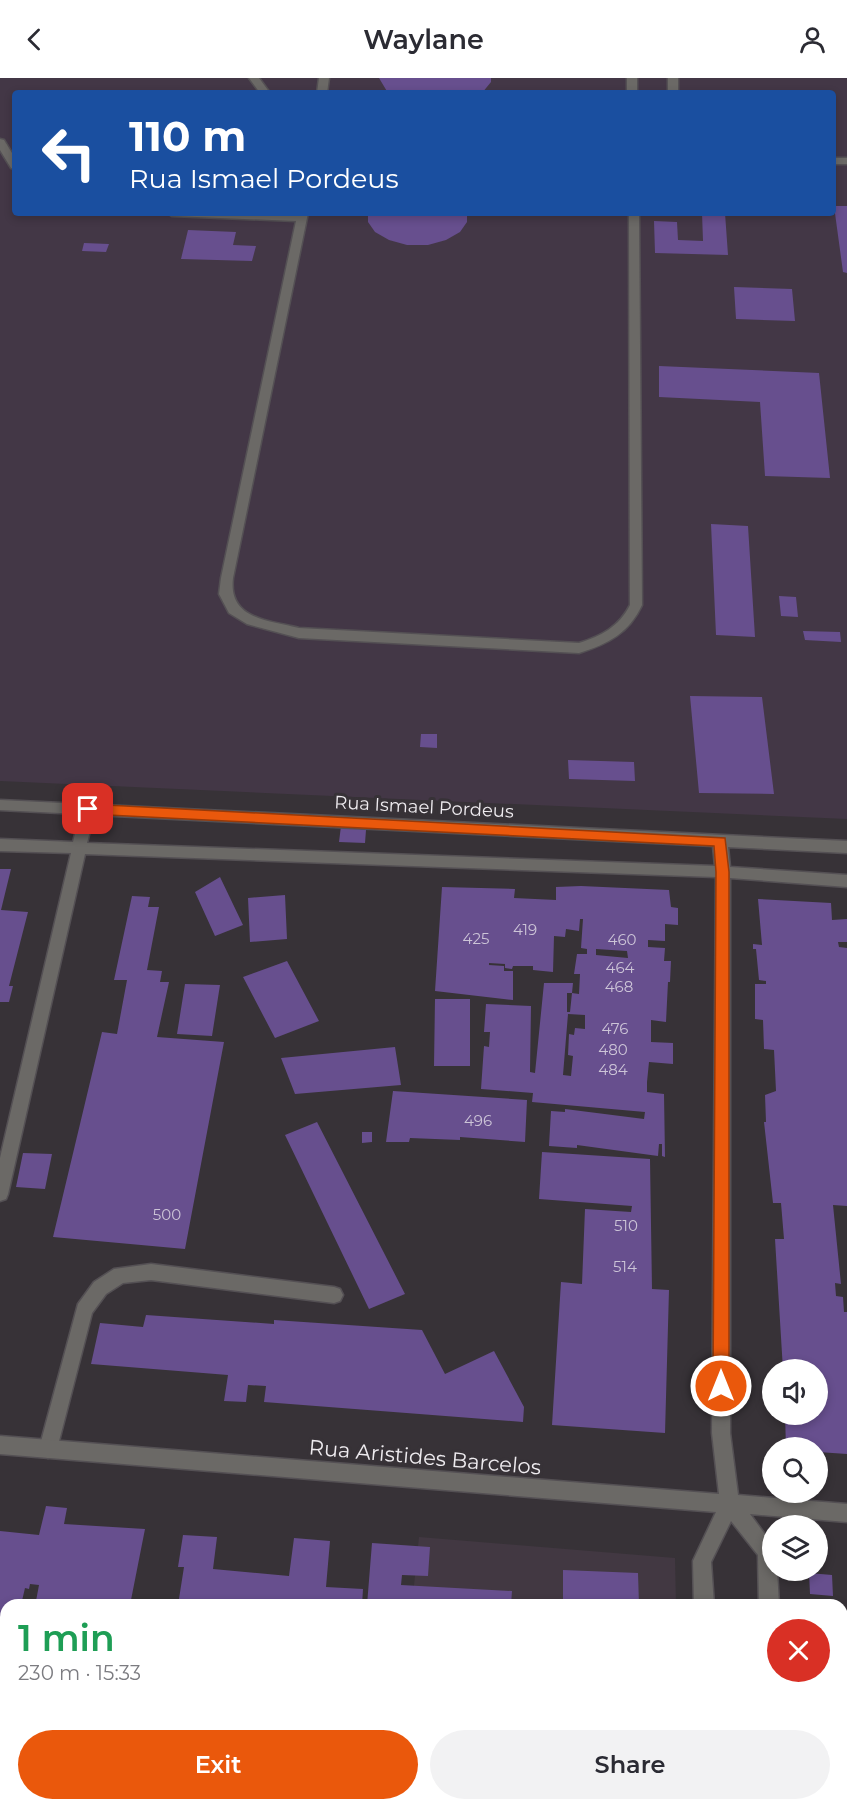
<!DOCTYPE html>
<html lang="en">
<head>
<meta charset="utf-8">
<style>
  :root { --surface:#fff; --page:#f2f2f3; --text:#2b2b33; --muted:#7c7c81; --accent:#ea580c }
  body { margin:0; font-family:Montserrat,sans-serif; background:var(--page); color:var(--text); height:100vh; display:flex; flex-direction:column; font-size:22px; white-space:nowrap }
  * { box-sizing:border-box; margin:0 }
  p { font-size:20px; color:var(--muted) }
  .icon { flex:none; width:33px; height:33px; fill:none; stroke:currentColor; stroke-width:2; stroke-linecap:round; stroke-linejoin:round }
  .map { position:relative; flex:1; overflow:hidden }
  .drawer { position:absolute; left:0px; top:1521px; width:848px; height:212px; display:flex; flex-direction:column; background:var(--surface); border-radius:18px 18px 0 0; box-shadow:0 3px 9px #0003 }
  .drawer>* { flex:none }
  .top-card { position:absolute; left:12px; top:12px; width:824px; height:126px; border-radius:6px; box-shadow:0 3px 9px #0003; background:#1a4fa0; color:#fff; overflow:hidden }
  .tools { position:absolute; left:762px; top:1281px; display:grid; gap:12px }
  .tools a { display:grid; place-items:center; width:66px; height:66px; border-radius:50%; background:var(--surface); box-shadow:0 3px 9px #0003; font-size:30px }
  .pin { position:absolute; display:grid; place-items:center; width:51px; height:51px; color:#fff; margin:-26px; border-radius:12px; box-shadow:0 3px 9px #0006 }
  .me { position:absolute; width:66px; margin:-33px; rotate:0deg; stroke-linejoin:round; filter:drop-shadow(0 0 4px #0008) }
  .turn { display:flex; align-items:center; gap:21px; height:126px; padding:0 18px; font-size:27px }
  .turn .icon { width:78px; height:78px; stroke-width:2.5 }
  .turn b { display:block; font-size:42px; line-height:51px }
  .round { display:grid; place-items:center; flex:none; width:63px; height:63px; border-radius:32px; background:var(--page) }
  .overview { display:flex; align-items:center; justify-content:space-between; height:102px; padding:0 18px }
  h1 { font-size:36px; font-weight:600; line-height:45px; color:#1e9e55 }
  .button { display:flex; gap:12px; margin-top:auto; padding:12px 18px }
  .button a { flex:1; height:69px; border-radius:36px; background:var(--accent); color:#fff; font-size:24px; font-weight:600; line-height:69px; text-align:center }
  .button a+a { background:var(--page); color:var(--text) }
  header { display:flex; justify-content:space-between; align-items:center; height:78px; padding:0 18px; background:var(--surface); font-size:27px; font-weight:600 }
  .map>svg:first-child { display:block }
  .built { fill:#423842 }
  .industrial { fill:#433746; fill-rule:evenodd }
  .building { fill:#674f8e; fill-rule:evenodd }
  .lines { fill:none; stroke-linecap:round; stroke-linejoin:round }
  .service-casing { stroke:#545054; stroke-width:3 }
  .minor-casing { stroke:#545054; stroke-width:3 }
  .service { fill:#6b6966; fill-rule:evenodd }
  .minor { fill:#6b6966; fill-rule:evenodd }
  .route { fill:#ea580c; stroke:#983908; stroke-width:1.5 }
  .labels { text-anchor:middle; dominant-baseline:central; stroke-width:6; stroke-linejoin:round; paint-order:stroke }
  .number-label { font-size:15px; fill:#ccc4d7 }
  .street-label { font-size:18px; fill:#eeebef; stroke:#373237 }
  .near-street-label { font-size:21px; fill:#eeebef; stroke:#373237 }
</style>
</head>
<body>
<header><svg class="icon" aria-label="back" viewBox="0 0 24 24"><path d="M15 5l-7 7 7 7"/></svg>Waylane<svg class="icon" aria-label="person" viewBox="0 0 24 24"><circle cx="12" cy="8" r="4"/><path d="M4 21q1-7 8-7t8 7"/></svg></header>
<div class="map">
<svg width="847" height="1732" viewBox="0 0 847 1732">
  <rect width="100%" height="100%" fill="#373237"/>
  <path class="built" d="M419,1459L675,1480L676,1527H412Z
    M391,1726H681V1732H390Z"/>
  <path class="industrial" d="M0,0H847V741L0,703ZM15,15H832V135H15Z"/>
  <path class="building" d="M379,0H491V4L482,15H388Z
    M834,128H847V195L843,194Z
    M368,135H467V144L460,154L446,162L428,167H407L389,162L375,154L368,144Z
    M702,135H725L728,177L655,175L654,143L677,144L678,162L703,163Z
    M188,152L236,154L233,167L256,168L252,183L181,181Z
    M84,165L109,166L106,174L82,173Z
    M734,209L792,211L795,243L736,241Z
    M659,288L819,295L830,400L765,398L760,324L659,319Z
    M711,446L748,448L755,559L716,557Z
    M779,518L796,519L798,539L781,538Z
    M803,553L840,554L841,564L805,562Z
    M690,618L762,619L774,716L699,715Z
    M421,656H437V670L420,669Z
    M568,682L634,684L635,703L569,701Z
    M341,748L366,752L365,765L339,764Z
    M0,791H11L1,832L28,834L9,908H13L9,924H0Z
    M220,799L243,847L215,858L195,814Z
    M581,808L669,812L671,829L678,830V847L665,846V863L648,862V869L665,870L664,883H671L670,904H668L666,944L651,942V964L673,965V986L649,984L647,1004V1014L664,1016L665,1079L662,1078V1066H659L658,1078L577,1067V1070L549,1068L551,1033L565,1034V1031L644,1041L645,1034L532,1024L533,1015L481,1011L484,968L489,969L490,954H484L486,926L531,928L530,994L535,995L544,905H573L572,915H567V934H570L572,915L579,916L580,896H574L577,876H587V871L581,870L583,841H580L579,853L566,851L565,859L554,858L553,894L533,892V888H513L512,891L505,890V886L489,885V887L504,888V893H513V922L435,913L442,809L515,811L514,820L556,822V809ZM596,871L627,873L628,880L596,877ZM568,936L585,937V951L575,950L574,957L569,956L568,977L573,978L571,998L563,997Z
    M285,817L287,861L250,864L248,820Z
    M132,818L150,819L148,829H159L147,892L162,893L160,904H169L157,959L224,964L185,1171L53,1159L102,954L117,956L127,902H114Z
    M758,821L831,825L832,842L847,841V864H838L839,869L847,870V1128L833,1127L841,1206L835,1205L836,1218L843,1219L844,1234H847V1376L818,1374V1370H786L785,1336H818V1292H783L775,1161H784L781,1125H773L764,1044H766L765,1017L776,1013L774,972L764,971L763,942L755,941V906H766V903L759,902L756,871H753V866L762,867Z
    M287,883L319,943L275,960L243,899Z
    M185,906L220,907L212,958L177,956Z
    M435,921H470V988H434Z
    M395,969L401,1007L295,1016L281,980Z
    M393,1013L527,1022L525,1064L460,1059V1062L410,1060L409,1064H386Z
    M317,1044L405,1216L369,1231L285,1057Z
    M362,1054H372V1064L362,1065Z
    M542,1074L650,1081L652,1211L669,1212L665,1355L552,1347L561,1204L582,1206L585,1131L631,1134L632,1128L539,1121Z
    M23,1075L52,1076L45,1111L16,1109Z
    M146,1237L274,1246V1242L422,1252L445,1296L494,1273L524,1329L523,1344L264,1324L266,1308L248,1307L246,1324L224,1323L228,1297L91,1286L100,1245L143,1249Z
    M46,1428L67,1430L64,1446L145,1451L130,1527L36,1523L39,1507L30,1506L29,1511L25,1510L21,1527H6V1573L4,1580L0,1579V1453L39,1457Z
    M183,1457L217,1459L213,1491L289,1498L294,1460L330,1463L326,1509L363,1511L362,1527H178L184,1489H178Z
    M372,1465L430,1469L428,1498L402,1497L401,1507L512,1513L511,1527H367Z
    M563,1492L638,1495L639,1527H563Z
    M809,1495L832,1497L833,1518L810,1516Z
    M842,1554L847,1555V1629H842Z
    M0,1676H6V1726H21V1732H0Z
    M29,1726H64L63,1732Z
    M89,1726H141V1732H88Z
    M221,1726H347L346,1732H220Z
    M387,1726H503V1732H386Z
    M617,1726H661L662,1732H617Z"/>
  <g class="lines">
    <defs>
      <path id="service" d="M249,0H259L270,15H260Z
        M319,0H329L327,15H317Z
        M627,0H637V15H627Z
        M0,61L4,62L15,80V91L11,90L0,72Z
        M167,135H308L233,500C228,541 267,542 299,550L579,565C601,558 619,549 630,527L629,135H639L642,527C629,555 608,566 579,575L299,560L247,546L229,535L219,516L221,500L296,143L172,138Z
        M151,1186L334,1209L340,1211L343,1217L340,1223L334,1225L151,1202L123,1205L106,1216L92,1235L57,1371L54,1377L48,1380L42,1377L39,1371L78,1226L94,1204L114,1191Z"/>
      <path id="minor" d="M668,0H678V15H668Z
        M832,80H847V86H832Z
        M0,722L847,763V775L728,769L730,789L847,797V809L730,800V1355L738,1417L847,1426V1444L750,1436L772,1466V1492H777L779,1527H759L758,1477L731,1443L711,1484L714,1527H694L693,1483L716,1434L0,1376V1358L719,1416L712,1355L716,799L85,776L8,1116L6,1121L0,1123V1080L71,775L0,773V761L73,764L80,736L0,732ZM94,737L713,768L715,788L87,765Z
        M702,1726H722L723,1732H703Z
        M766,1726H786V1732H766Z"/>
    </defs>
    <use href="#service" class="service-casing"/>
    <use href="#minor" class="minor-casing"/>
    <use href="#service" class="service"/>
    <use href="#minor" class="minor"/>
  </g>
  <path class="route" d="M88,726L725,760L729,794V1308L726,1313L721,1316L715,1313L713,1308L716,794L714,768L88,736L82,731Z"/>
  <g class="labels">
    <g class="number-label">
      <text x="525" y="851">419</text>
      <text x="476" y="860">425</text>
      <text x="622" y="861">460</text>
      <text x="620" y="889">464</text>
      <text x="619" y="908">468</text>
      <text x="615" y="950">476</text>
      <text x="613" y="971">480</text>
      <text x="613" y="991">484</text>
      <text x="478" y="1042">496</text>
      <text x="167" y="1136">500</text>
      <text x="626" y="1147">510</text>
      <text x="625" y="1188">514</text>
    </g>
    <g class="street-label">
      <text transform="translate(424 729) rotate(3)">Rua Ismael Pordeus</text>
    </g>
    <g class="near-street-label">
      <text transform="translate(425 1379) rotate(5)">Rua Aristides Barcelos</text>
    </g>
  </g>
</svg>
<div class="tools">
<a><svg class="icon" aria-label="sound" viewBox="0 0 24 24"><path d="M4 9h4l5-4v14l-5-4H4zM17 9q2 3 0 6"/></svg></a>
<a><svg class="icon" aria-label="search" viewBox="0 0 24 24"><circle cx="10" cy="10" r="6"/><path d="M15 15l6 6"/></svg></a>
<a><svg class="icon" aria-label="layers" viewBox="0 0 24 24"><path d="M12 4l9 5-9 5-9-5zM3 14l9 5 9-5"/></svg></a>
</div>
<div class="pin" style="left:88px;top:731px;background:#d93025"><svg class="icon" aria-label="arrive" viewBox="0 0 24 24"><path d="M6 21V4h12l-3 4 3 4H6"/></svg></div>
<svg class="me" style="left:721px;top:1308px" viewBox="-20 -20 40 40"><circle r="17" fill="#ea580c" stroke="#fff" stroke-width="3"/><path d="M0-11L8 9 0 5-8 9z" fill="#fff"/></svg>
<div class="top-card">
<div class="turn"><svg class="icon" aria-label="left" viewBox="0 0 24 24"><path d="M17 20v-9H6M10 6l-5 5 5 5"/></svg><div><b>110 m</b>Rua Ismael Pordeus</div></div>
</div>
<section class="drawer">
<div class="overview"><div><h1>1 min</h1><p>230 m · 15:33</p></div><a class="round" style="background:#d93025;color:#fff"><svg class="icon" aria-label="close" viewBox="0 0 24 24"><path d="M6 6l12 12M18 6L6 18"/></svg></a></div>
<div class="button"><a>Exit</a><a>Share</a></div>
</section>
</div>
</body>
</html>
